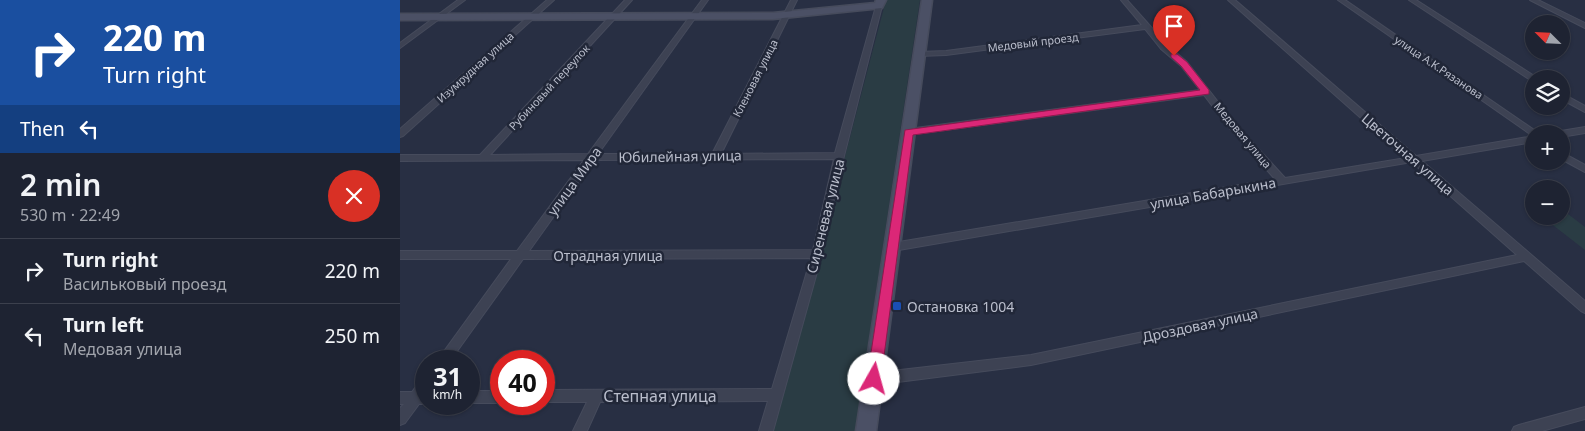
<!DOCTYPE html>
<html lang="en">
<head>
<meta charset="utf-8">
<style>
  :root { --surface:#1e2332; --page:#2b2f3e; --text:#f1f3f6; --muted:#a1a4ac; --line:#3c404d }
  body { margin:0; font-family:"Noto Sans",sans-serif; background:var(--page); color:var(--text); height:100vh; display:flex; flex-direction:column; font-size:19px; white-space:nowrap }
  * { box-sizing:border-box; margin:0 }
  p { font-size:16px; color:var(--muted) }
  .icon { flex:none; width:28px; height:28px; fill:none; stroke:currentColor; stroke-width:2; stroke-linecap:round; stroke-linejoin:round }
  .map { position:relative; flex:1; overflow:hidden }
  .details { display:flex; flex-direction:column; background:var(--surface); width:400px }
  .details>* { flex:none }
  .guide { background:#1a4fa0; color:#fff; overflow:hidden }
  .needle { width:32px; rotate:294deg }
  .buttons { position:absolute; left:1125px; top:15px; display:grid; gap:10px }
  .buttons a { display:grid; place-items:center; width:45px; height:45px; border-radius:50%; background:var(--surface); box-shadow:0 1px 4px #0004,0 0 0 1px var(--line); font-size:25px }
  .speed { position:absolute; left:15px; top:350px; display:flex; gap:10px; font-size:25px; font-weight:700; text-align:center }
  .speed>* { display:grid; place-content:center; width:65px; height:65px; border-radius:50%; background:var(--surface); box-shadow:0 1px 4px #0004,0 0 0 1px var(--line); line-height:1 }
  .speed small { font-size:12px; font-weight:400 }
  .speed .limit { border:8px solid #d22; background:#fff; color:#111 }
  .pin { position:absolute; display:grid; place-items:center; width:42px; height:42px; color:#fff; margin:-51px -21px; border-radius:50% 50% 50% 0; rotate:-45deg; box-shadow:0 0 5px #0007 }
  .pin .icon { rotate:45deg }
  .me { position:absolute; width:55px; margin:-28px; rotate:7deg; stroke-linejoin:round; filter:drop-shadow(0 0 4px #0008) }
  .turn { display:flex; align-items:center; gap:18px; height:105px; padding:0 20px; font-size:22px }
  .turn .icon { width:65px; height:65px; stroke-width:2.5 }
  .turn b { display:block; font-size:35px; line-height:42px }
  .then { display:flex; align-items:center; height:48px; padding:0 20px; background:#0003; gap:10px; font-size:19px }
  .round { display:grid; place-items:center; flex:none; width:52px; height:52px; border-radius:26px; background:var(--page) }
  .summary { display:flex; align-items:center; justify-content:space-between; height:85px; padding:0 20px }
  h1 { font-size:30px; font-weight:600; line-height:38px }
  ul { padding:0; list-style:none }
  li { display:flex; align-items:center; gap:15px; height:65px; padding:0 20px; border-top:1px solid var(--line) }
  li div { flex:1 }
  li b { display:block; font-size:19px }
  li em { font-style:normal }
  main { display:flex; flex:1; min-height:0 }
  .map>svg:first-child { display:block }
  .green { fill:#2a3c44 }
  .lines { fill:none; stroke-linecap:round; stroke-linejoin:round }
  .street-casing { stroke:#464b5c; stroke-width:2 }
  .secondary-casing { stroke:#464b5c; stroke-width:3 }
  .street { fill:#3d4253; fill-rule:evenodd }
  .secondary { fill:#4b5065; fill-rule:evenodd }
  .route { fill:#db2777; stroke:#8e194d }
  .transit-dot { fill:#1a4fb4; stroke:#212738; stroke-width:2 }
  .labels { text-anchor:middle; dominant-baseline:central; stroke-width:5; stroke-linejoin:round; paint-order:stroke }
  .far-street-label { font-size:11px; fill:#babecc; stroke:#212738 }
  .street-label { font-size:14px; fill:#babecc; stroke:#212738 }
  .poi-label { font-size:14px; fill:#babecc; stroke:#212738; text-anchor:start }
  .near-street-label { font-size:16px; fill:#babecc; stroke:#212738 }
</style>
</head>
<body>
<main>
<section class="details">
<div class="guide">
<div class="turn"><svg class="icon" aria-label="right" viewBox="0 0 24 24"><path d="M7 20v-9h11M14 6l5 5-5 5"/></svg><div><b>220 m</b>Turn right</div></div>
<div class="then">Then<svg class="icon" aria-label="left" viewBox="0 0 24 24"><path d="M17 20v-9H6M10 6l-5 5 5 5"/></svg></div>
</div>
<div class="summary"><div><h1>2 min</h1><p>530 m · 22:49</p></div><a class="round" style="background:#d93025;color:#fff"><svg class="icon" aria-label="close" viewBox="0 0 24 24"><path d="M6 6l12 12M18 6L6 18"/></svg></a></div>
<ul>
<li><svg class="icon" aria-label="right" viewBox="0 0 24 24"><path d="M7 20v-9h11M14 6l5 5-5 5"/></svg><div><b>Turn right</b><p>Васильковый проезд</p></div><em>220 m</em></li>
<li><svg class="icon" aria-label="left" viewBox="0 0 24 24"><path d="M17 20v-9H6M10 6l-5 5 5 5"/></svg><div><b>Turn left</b><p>Медовая улица</p></div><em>250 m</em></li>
</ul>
</section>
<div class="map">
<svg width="1185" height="431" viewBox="0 0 1185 431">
  <rect width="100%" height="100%" fill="#282f43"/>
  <path class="green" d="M486,0H520L455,431H373Z
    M1168,214L1185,227V250L1145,219Z"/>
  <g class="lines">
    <defs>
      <path id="street" d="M58,0H65L0,48V43Z
        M147,0H154L3,136L0,137V129Z
        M225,0H232L90,155L188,154L302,0H308L198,154H312L391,0H397L321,154L435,153L476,6L479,4L482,6L444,156L422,254L373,431H359L368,401L200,402L187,431H173L187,402H144V390L372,389L411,258L123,259L50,361H37L111,259H0V251H117L184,160L0,161V155H80ZM434,159L413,250L129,251L194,160Z
        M721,0H727L767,45L787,62L832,120L885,178L1006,158L828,0H835L1016,156L1134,136V142L1022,161L1185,301V313L1181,311L1124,261L631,365L474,385L470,383L468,379L470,375L474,373L631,355L1117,255L1012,162L493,251L489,250L488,247L489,244L493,243L875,179L826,124L804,95L508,135L504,132L508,129L800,90L781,66L761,49L745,29L546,55L519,56L515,54L519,52L546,51L742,25Z
        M938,0H945L1140,134H1134L1133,136Z
        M1009,0H1016L1139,79H1134V81H1132Z
        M1130,0H1138L1185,23V28Z
        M1161,93L1185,106V112L1161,99Z
        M1185,127V133L1161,137V134H1157L1161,131Z
        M1161,152L1185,165V172L1161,159Z
        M26,379V404H19L5,423L0,425V408L4,404H0V392H12L21,380Z
        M69,391H101V403H69Z
        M1185,407V419L1142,431H1112L1114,427L1119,425Z"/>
      <path id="secondary" d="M476,0H486L482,8L373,19L0,20V14L373,13L475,3Z
        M522,0H532L476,431H456Z"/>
    </defs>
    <use href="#street" class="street-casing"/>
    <use href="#secondary" class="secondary-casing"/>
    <use href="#street" class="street"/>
    <use href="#secondary" class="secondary"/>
  </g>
  <path class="route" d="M771,54H777L787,62L809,90V94L513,135L481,379L479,383L474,385L469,383L467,379L505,130L800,90L781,66L771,57Z"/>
  <rect class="transit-dot" x="492" y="301" width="10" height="10" rx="2.5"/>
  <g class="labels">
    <g class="far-street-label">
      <text transform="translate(633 42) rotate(-7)">Медовый проезд</text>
      <text transform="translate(75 67) rotate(-42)">Изумрудная улица</text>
      <text transform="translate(1039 67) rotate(34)">улица А.К.Рязанова</text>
      <text transform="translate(355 78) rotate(-63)">Кленовая улица</text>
      <text transform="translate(149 87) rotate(-47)">Рубиновый переулок</text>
      <text transform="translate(843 135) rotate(50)">Медовая улица</text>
    </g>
    <g class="street-label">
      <text transform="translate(1008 154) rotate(41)">Цветочная улица</text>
      <text transform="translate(280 156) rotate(-1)">Юбилейная улица</text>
      <text transform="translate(174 181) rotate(-54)">улица Мира</text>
      <text transform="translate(813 193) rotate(-10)">улица Бабарыкина</text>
      <text transform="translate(425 216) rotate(-76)">Сиреневая улица</text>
      <text x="208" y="255">Отрадная улица</text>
      <text transform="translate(800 325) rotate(-12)">Дроздовая улица</text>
    </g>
    <g class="poi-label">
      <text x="507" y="306">Остановка 1004</text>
    </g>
    <g class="near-street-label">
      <text x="260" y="396">Степная улица</text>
    </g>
  </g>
</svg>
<div class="buttons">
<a><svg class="needle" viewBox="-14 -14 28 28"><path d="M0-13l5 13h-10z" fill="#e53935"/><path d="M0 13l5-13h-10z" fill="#a1a4ac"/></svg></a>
<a><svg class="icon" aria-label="layers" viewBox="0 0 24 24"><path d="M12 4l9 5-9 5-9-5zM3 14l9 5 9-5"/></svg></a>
<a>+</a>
<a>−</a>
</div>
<div class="speed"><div>31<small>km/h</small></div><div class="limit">40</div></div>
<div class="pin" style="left:774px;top:56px;background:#d93025"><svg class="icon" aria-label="arrive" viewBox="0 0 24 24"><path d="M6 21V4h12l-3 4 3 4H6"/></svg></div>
<svg class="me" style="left:474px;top:379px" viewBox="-20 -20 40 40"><circle r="19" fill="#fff"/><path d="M0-13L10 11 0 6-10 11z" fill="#db2777"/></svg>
</div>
</main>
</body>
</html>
